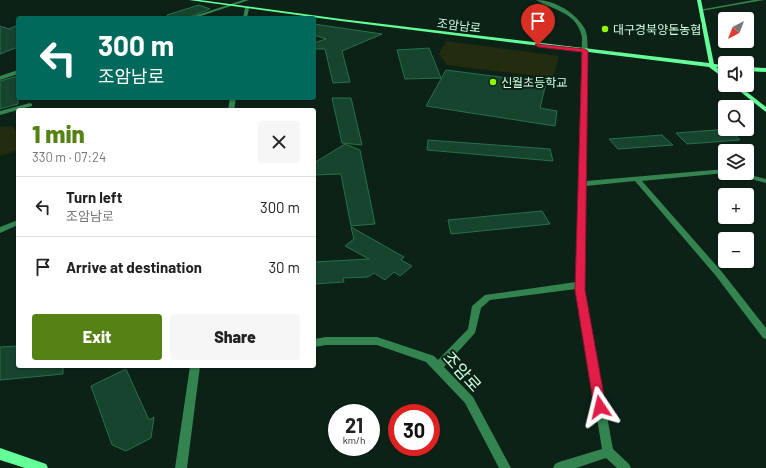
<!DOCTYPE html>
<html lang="en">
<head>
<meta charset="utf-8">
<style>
  :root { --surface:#fff; --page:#f6f6f6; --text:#222; --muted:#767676; --line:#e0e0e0; --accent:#548213 }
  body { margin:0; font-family:Barlow,"Noto Sans KR",sans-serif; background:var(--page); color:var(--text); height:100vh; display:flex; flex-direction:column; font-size:15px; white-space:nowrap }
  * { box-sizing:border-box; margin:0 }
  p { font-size:13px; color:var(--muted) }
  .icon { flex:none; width:22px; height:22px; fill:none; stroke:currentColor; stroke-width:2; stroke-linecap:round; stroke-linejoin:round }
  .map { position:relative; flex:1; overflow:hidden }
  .drawer { position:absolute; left:16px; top:108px; width:300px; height:260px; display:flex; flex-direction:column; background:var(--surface); border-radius:4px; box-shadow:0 1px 3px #0004 }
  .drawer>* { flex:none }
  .hud { position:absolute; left:16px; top:16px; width:300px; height:84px; border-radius:4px; box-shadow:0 1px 3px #0004; background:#00695c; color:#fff; overflow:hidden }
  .needle { width:26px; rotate:222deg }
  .controls { position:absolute; left:718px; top:12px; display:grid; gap:8px }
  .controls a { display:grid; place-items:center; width:36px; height:36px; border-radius:4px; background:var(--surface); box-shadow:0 1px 3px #0004; font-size:20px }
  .speed { position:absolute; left:328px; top:404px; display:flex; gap:8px; font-size:20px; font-weight:700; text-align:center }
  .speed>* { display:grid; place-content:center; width:52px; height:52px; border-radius:50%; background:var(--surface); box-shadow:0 1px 3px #0004; line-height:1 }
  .speed small { font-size:10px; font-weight:400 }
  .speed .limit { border:6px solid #d22; background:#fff; color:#111 }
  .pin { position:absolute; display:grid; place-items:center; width:34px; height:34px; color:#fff; margin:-41px -17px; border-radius:50% 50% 50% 0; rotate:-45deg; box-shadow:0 0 4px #0007 }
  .pin .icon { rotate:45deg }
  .me { position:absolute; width:44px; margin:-22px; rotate:350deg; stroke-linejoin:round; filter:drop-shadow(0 0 3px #0008) }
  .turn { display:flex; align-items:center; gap:14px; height:84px; padding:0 16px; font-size:18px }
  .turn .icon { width:52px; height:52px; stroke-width:2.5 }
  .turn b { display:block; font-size:28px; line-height:34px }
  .round { display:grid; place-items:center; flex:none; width:42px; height:42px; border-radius:4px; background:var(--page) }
  .head { display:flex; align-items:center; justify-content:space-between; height:68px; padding:0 16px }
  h1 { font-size:24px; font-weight:800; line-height:30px; color:var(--accent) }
  .cta { display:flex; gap:8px; margin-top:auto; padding:8px 16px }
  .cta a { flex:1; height:46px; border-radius:4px; background:var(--accent); color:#fff; font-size:16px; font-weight:800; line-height:46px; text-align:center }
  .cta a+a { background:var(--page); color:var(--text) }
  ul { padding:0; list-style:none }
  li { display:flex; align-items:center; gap:12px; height:60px; padding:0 16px; border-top:1px solid var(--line) }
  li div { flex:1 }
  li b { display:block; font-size:15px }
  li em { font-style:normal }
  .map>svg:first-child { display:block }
  .green { fill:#242c0f }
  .building { fill:#17442e; stroke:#27714d }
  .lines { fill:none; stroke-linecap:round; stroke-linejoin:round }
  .minor { fill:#348450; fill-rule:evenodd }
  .secondary { fill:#64ff99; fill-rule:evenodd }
  .route { fill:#e11d48; stroke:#92132f }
  .poi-dot { fill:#90f800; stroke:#0c2217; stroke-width:1.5 }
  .labels { text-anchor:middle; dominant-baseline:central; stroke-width:4; stroke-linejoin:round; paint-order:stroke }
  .far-street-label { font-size:12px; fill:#cdffe2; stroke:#0c2217 }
  .far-poi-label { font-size:12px; fill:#cdffe2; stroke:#0c2217; text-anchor:start }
  .near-street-label { font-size:17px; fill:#cdffe2; stroke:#0c2217 }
</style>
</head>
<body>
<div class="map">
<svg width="766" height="468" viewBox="0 0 766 468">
  <rect width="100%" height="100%" fill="#0c2217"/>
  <path class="green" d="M446,41L559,56L553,78L447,65L439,54Z
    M12,126L18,134V150L0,156V127Z"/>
  <path class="building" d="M199,5L210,9L187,18H168L167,15Z
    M314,24L382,34L342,51L350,82L333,83L325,49H314V43L326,39L314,35Z
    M18,25V47L0,54V26L9,29Z
    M429,48L441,78L405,79L397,50Z
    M446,70L546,83L540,108L557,111L555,126L426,106Z
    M18,76V104L0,109V81Z
    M332,98H351L362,145L342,143Z
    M728,129L740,140L687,144L676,133Z
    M662,135L673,145L618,149L609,139Z
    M428,140L550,149L553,161L427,150Z
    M345,144L360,150L375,224L351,226L341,174L314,175V163Z
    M542,211L550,224L451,234L448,220Z
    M351,227L404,257L401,260L412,266L400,276L394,272L385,280L374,273L368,277L343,278L344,282L314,284V262L369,259L345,246L354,239Z
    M18,346V366H63V374L0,380V347Z
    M126,369L149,420L154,417L151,438L126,451L112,445L91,386Z"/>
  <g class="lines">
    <path class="minor" d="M243,0H249L195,18H188Z
      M536,0C555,0 576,13 585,29C588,36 587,44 588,51L586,181L725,169V173L642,181L722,272L766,328V339L763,338L716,276L635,181L586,186L584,290L613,449L629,464L631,468H617L606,458L576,468H553L555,464L559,462L602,449L576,289L490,300L481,308L475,333L444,367L473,397L511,468H499L465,403L426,362L377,345H326L314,347V339L326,337H377L434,356L438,360L468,329L472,306L485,295L576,282L582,37C577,12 553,10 536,0Z
      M754,0H764L701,11L699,10Z
      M247,7L249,8L247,18H243L245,8Z
      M18,70V74L0,80V76Z
      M230,98H236L234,110H228Z
      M30,103L32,104V106L0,115V111Z
      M730,173H742L766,179V183L732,174Z
      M18,220V225L0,233V227Z
      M190,366H200L187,468H175Z"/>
    <path class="secondary" d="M189,0H200L341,19L709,63L697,0H701L714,64L725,65V69L716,67L725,74V79L709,67L341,21Z
      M747,67L766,68V72L747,71Z
      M732,85H738L766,107V112Z
      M0,448L46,464L48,468H25L0,460Z"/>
  </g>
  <path class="route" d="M536,44L585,49L588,51L585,290L606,407L605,411L600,413L596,411L594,407L575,290L582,52L538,47L535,45Z"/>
  <g class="poi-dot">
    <circle cx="605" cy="29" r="4"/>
    <circle cx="493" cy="82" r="4"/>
  </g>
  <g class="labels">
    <g class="far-street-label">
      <text transform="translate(459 25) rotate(7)">조암남로</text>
    </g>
    <g class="far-poi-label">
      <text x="613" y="29">대구경북양돈농협</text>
      <text x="501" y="82">신월초등학교</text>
    </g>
    <g class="near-street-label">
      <text transform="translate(463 371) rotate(48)">조암로</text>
    </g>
  </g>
</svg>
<div class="controls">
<a><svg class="needle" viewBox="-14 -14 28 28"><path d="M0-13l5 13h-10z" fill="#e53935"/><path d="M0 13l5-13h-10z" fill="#767676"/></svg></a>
<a><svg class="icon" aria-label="sound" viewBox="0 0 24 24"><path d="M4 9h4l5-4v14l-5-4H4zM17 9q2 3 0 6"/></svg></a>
<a><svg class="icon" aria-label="search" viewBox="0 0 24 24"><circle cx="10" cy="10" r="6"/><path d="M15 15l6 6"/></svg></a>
<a><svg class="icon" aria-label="layers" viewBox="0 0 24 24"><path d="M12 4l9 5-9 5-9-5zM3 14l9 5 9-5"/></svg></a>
<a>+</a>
<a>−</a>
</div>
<div class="speed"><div>21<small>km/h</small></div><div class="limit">30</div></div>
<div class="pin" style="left:538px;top:45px;background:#d93025"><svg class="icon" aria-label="arrive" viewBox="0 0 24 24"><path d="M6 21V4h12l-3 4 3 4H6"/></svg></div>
<svg class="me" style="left:600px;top:407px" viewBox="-20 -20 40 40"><path d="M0-17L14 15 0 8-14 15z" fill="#e11d48" stroke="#fff" stroke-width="4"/></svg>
<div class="hud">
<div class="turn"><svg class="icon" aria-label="left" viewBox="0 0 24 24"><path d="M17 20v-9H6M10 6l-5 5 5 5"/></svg><div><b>300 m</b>조암남로</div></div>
</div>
<section class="drawer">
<div class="head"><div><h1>1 min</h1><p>330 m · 07:24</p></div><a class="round"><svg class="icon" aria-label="close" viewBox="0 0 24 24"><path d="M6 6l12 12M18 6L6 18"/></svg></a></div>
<ul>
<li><svg class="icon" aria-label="left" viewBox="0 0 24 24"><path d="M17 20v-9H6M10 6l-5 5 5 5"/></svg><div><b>Turn left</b><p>조암남로</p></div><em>300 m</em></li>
<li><svg class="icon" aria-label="arrive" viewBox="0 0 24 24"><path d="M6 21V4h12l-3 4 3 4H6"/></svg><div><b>Arrive at destination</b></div><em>30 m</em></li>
</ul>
<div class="cta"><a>Exit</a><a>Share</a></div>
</section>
</div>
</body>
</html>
